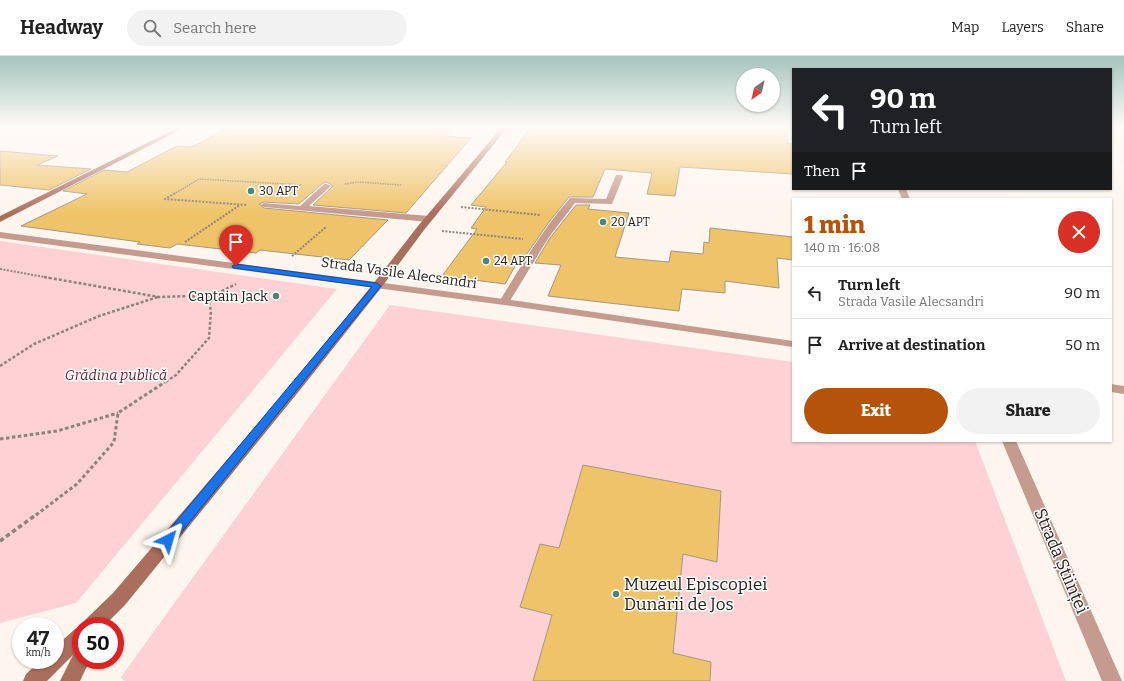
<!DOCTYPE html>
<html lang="en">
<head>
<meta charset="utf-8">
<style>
  :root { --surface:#fff; --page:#f2f2f2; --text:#222; --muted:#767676; --line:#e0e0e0; --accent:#b45309 }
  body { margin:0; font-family:Bitter,serif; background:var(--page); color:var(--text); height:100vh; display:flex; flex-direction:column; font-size:15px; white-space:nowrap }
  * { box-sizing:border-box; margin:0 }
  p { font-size:13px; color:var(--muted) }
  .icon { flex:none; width:22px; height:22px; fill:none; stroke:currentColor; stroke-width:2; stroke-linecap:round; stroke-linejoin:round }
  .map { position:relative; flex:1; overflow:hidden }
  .side { position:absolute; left:792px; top:142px; width:320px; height:244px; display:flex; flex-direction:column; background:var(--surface); border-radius:0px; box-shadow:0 1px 3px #0004 }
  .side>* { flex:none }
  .hud { position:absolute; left:792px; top:12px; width:320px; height:122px; border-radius:0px; box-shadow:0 1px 3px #0004; background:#202124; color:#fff; overflow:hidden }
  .needle { width:26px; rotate:214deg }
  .fabs { position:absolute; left:736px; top:12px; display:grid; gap:8px }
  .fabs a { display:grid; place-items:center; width:44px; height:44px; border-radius:50%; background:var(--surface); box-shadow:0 1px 3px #0004; font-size:20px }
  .speed { position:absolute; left:12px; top:561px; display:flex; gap:8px; font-size:20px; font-weight:700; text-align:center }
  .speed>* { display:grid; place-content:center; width:52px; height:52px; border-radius:50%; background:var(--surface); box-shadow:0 1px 3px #0004; line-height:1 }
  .speed small { font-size:10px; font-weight:400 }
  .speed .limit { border:6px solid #d22; background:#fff; color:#111 }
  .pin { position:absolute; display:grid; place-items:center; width:34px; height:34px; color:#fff; margin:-41px -17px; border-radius:50% 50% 50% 0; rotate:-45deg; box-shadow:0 0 4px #0007 }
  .pin .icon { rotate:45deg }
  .me { position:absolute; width:44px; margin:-22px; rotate:40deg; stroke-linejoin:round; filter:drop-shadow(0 0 3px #0008) }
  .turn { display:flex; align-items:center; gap:14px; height:84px; padding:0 12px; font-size:18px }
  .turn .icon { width:52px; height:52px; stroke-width:2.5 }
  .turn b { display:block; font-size:28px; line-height:34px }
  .then { display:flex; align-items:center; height:38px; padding:0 12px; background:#0003; gap:8px; font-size:15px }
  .round { display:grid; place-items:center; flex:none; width:42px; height:42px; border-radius:21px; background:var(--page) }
  .summary { display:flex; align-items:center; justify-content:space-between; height:68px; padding:0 12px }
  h1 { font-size:24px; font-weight:800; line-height:30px; color:var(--accent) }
  .cta { display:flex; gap:8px; margin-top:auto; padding:8px 12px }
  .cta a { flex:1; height:46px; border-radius:24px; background:var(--accent); color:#fff; font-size:16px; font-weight:800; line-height:46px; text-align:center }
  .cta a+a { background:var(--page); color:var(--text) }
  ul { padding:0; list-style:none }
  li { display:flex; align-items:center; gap:12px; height:52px; padding:0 12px; border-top:1px solid var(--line) }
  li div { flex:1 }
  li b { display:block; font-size:15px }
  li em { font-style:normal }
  header { display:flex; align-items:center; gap:24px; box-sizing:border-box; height:56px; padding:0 20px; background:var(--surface); border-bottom:1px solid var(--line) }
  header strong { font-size:19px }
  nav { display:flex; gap:22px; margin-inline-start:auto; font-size:14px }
  .search { width:280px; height:36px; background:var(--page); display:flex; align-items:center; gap:10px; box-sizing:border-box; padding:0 14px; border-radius:22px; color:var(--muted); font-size:15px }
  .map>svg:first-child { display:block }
  .green { fill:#fed1d4 }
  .building { fill:#efc369; stroke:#a29783 }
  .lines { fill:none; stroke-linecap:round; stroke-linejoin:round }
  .path-far4 { stroke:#8b837c; stroke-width:1.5; stroke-dasharray:1.5 1; stroke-linecap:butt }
  .path-far3 { stroke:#8b837c; stroke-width:2; stroke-dasharray:2 1.5; stroke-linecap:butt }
  .path-far2 { stroke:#8b837c; stroke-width:2.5; stroke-dasharray:3 2; stroke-linecap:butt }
  .path-far1 { stroke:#8b837c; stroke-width:3; stroke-dasharray:3.5 2.5; stroke-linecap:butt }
  .path { stroke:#8b837c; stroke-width:3.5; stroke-dasharray:4.5 3; stroke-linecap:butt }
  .lane { fill:#c59b8f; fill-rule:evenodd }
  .street { fill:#c59b8f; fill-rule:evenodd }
  .secondary { fill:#aa6e5c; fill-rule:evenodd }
  .route { fill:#1a73e8; stroke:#114b97 }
  .poi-dot { fill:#468879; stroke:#fff; stroke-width:1.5 }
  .labels { text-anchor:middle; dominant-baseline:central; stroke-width:3; stroke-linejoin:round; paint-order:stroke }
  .far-poi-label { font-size:12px; fill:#28201a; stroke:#fff; text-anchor:start }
  .street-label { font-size:14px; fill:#28201a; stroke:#fff }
  .poi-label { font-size:14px; fill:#28201a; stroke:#fff; text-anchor:end }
  .park-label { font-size:14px; font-style:italic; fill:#70192b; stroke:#fff }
  .near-street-label { font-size:17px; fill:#28201a; stroke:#fff }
  .near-poi-label { font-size:17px; fill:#28201a; stroke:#fff; text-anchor:start }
</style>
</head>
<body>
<header>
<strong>Headway</strong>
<div class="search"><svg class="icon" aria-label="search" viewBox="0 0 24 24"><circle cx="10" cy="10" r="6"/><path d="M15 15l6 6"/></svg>Search here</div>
<nav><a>Map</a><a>Layers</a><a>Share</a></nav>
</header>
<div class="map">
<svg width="1124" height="625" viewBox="0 0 1124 625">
  <rect width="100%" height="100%" fill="#fef5ee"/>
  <path class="green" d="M0,185L337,233L76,547L0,567Z
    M390,249L793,306V385H975L1066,625H124L121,621Z"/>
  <path class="building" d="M228,71H454L444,80L471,82L406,157L313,149L332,131V129L327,126L323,127L299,148L264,146L259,148L264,152L388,164L349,204L260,194L256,197L177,188L170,192L137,188L140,186L21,170L87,138L63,135L104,114L127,116L177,90L190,91L202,86Z
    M531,71H584L636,74V71H652L656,74L680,76L693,72L694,71H768L786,73L788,88H793V118L680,111L675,140L647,138L652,117L605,113L593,141H569L549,166L522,205H518L505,228L442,220L477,173L471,172L486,151L471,149L507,106H505Z
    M0,95L58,100L37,109L91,113L49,134L0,129Z
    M576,149H590L588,153L629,157L615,201L669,206L671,195L703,198L704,186L709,187L710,172L793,181V204L777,202L779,232L725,225V237L682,233L679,255L548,240L561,209L535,207L550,182Z
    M583,409L721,435L717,506L683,498L673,597L711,606L710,625H533L552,559L520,551L540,488L559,492Z"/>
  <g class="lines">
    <path class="path-far4" d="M345,128L359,126L401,129
      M174,138L199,123L302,129"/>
    <path class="path-far3" d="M175,137L165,143L247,149
      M461,151L540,159
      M442,175L523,183
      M185,186L240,149
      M292,200L326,171
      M0,213L50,222"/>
    <path class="path-far2" d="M44,221L159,241L190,240L208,242L211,255L209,282L176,319L164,327
      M208,242L236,228
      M0,310L34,288L99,260L158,241"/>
    <path class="path-far1" d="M0,383L57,375L118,357
      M36,459L77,428L114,386L118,357L165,326"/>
    <path class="path" d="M0,485L37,458"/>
    <path class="lane" d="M653,71H693L680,74L656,73Z
      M616,119H622L623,121L612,148L575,147L549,181L508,248H500L499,246C521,210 542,174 570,142L606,143Z
      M324,128H327L331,130L309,150L429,160L433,163L429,166L264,151L260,149L264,147L300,150Z"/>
    <path class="street" d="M898,133H906L910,143H902Z
      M0,176L504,243L793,285V291L504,249L0,182Z
      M1111,328L1124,330V338L1111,336Z
      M1002,385H1016L1122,625H1102Z"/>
    <path class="secondary" d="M179,71H186L0,166V160Z
      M502,71H508L424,174L381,232L300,334L125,549L104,570H82L85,564L113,537L292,328L373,228L418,170Z
      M81,570V592L76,597L81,595V604H90L80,625H60L73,599L47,625H23L26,618L41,604H55V591L75,573Z"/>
  </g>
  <linearGradient id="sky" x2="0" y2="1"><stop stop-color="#a4c4bc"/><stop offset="0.45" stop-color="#fffaf7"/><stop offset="1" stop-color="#fffaf7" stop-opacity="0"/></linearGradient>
  <rect width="1124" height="158" fill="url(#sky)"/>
  <path class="route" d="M236,208L377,227L381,230L172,488L168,489L164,488L162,484L164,480L372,231L233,212L232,210Z"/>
  <g class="poi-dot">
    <circle cx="251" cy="135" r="4"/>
    <circle cx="603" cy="166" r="4"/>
    <circle cx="486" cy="205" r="4"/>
    <circle cx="276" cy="240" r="4"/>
    <circle cx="616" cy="538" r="4"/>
  </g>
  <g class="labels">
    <g class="far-poi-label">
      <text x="259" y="135">30 APT</text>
      <text x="611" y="166">20 APT</text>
      <text x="494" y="205">24 APT</text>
    </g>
    <g class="street-label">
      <text transform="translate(399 217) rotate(8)">Strada Vasile Alecsandri</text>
    </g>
    <g class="poi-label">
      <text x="268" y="240">Captain Jack</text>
    </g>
    <g class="park-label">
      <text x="116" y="319">Grădina publică</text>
    </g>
    <g class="near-street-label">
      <text transform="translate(1061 505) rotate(67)">Strada Științei</text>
    </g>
    <g class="near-poi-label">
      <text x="624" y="528">Muzeul Episcopiei<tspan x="624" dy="20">Dunării de Jos</tspan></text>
    </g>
  </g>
</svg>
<div class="fabs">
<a><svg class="needle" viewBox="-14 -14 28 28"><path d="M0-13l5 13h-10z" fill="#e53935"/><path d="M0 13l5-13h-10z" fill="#767676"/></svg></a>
</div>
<div class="speed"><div>47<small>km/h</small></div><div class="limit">50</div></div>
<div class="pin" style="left:236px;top:210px;background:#d93025"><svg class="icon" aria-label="arrive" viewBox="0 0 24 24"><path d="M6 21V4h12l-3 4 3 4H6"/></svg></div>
<svg class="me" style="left:168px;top:484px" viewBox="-20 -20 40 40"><path d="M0-17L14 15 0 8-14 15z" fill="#1a73e8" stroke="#fff" stroke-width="4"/></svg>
<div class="hud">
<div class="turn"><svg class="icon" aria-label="left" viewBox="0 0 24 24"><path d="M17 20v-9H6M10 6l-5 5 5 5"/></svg><div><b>90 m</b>Turn left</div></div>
<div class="then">Then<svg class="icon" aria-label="arrive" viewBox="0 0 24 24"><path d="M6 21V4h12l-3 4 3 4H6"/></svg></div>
</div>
<section class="side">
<div class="summary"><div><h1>1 min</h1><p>140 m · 16:08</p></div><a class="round" style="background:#d93025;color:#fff"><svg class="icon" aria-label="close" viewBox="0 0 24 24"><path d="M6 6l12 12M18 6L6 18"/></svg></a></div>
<ul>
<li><svg class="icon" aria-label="left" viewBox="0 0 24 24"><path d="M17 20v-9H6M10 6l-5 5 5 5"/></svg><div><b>Turn left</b><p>Strada Vasile Alecsandri</p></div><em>90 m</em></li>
<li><svg class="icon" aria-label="arrive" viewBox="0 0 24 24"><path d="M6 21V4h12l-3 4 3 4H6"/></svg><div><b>Arrive at destination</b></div><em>50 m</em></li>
</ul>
<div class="cta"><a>Exit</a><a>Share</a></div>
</section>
</div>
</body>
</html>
